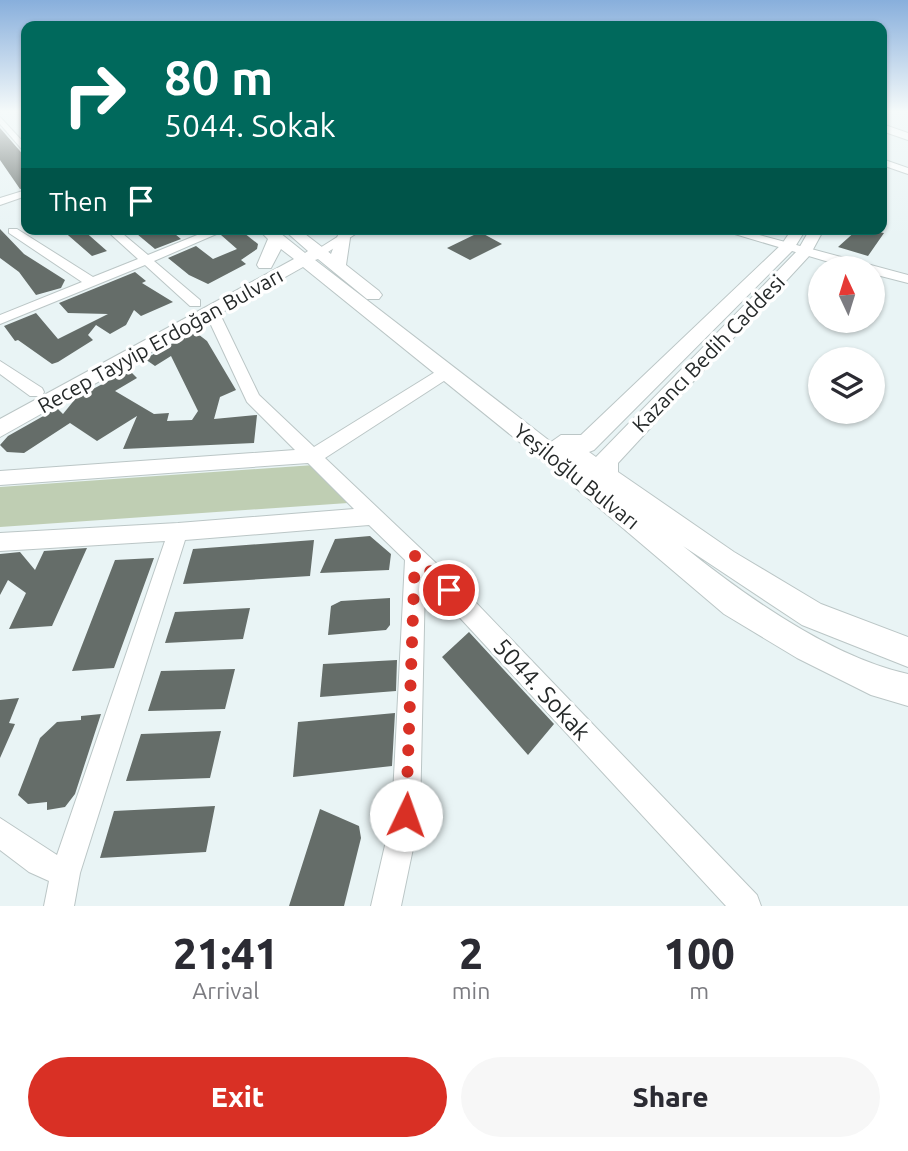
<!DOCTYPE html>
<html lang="en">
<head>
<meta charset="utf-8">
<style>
  :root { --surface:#fff; --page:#f7f7f7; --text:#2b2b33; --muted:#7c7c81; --accent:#d93025 }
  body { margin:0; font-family:Ubuntu,sans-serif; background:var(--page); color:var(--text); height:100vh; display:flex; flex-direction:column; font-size:26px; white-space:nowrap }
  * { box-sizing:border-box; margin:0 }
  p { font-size:23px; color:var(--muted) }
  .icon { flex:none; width:38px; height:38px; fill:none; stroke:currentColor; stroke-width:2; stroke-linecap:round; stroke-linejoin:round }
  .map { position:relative; height:906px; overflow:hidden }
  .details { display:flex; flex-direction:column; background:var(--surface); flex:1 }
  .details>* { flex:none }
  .banner { position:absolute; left:21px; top:21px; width:866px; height:214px; border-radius:14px; box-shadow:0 2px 5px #0004; background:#00695c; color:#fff; overflow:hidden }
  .needle { width:46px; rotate:356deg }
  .fabs { position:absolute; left:808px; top:256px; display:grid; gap:14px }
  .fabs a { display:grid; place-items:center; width:77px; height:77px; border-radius:50%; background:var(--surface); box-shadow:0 2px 5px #0004; font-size:35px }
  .pin { position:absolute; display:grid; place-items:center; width:60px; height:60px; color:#fff; margin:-30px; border:4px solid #fff; border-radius:50%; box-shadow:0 2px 7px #0007 }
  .me { position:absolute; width:77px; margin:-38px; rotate:3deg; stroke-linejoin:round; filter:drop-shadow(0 0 5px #0008) }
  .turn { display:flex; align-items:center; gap:24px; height:147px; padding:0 28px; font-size:32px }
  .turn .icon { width:91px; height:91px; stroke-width:2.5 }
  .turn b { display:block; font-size:49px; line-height:60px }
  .then { display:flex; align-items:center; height:66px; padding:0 28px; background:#0003; gap:14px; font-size:26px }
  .eta { display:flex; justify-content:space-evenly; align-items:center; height:119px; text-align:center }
  .eta b { font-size:42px; font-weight:800; line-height:49px }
  .primary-button { display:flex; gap:14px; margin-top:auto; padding:14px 28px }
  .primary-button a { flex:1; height:80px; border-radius:42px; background:var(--accent); color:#fff; font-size:28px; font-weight:800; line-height:80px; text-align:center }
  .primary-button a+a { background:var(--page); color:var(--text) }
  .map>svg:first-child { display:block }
  .green { fill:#bfceb3 }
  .building { fill:#656d69 }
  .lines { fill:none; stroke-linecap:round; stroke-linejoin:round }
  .minor-casing { stroke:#bbc6c6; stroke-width:2 }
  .major-casing { stroke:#bbc6c6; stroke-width:2 }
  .minor { fill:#fff; fill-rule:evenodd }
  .major { fill:#fff; fill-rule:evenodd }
  .route { stroke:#d93025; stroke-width:12; stroke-dasharray:0 21.6 }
  .labels { text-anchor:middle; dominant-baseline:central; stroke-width:7; stroke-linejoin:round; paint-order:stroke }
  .street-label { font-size:21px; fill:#252929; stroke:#fff }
  .near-street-label { font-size:24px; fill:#252929; stroke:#fff }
</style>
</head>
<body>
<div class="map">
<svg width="908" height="906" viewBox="0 0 908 906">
  <rect width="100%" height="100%" fill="#e9f4f5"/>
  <path class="green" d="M314,465L348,503L0,527V487Z"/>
  <path class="building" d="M0,128L26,158V188L20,189L0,160Z
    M0,229L24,254L65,280L61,288L36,295L19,272L0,258Z
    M61,229H82L107,251L92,256Z
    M131,229H169L181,239L155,249Z
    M230,229H239L258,244L257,249L241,260L246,264L208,284L189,275L168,258L196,246L213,259L237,249L221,235Z
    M858,229L884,233L868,256L838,247Z
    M480,232L502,244L470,260L447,248Z
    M135,272L146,281L142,283L173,302L141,316L134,310L126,325L110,334L96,325L88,335L93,340L58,362L52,364L18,340L15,341L4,326L36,313L58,339L108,314L68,313L59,303Z
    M194,331L207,341L236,390L220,397L214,419L257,415L254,443L123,449L137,416L97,441L70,423L24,453L7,452L0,445L8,436L54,410L58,409L63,414L76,398L129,370L137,378L115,391L154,414L169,413L167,421L192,420L198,411L171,356L155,366L145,359Z
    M370,536L391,554L389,570L320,573L335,539Z
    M314,540L310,576L183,584L193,549Z
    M87,548L52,626L9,629L26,593L8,580L0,595V554L20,552L35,570L44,551Z
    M154,558L114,668L72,671L115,560Z
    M390,598V625L386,630L328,635L331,606L341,601Z
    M250,608L243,639L165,643L175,612Z
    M469,632L554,724L528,755L442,657Z
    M397,660L396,691L320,697L323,664Z
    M235,669L225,709L148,711L161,671Z
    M19,698L9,723L15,724L0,758V700Z
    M395,713L392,766L293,777L298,722Z
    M101,714L75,794L65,807L47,810V802L28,804L18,795L40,738L57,722L81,720V716Z
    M221,731L210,778L126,781L141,734Z
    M215,806L206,852L100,858L114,811Z
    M320,809L359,826L361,838L344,906H289Z"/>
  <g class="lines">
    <defs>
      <path id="minor" d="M0,117L26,145V154L0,124Z
        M882,159L908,168V174L882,165Z
        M26,190V196L0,205V198Z
        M9,229H17L93,277L138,259L105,229H117L148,255L212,229H228L154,261L200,300V306H190L145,265L0,324V315L82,282L9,233Z
        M350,229H363L325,254L315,251Z
        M718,229H737L908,275V283L873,274V268H849Z
        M211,306L218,310L259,395L314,447L440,369H450L453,373L450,377L325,458L457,583L757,895L761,906H726L425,580L420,815L401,906H371L392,815L405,560L369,525L185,540L80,873L74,906H44L49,881L29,872L0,850V818L57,855L165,541L0,551V533L178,523L354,509L308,463L0,485V471L295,450L247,402L204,310Z
        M0,361L42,388L44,392L42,396H30L0,374Z"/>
      <path id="major" d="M882,124L908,133V140L882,131Z
        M258,229H275L305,253L308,251L283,229H336L329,233L305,234L331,254L338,235H348L350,238L346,265L379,291L382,295L379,299H367L318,259L315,260L551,442L561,435H581L782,244L792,229H806L793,250L594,450L589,452L596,457L798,250L810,229H824L810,255L618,463V472L734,552L821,604L908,637V667L802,625L683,546C744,595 830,657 908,674V706L871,695L797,658L724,614L564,478L303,267L0,437V419L294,259L281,249L271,268H259L257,265L268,239Z"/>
    </defs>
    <use href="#minor" class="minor-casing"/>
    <use href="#major" class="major-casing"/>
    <use href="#minor" class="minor"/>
    <use href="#major" class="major"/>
  </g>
  <linearGradient id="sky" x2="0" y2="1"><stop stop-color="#88afdc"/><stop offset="0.47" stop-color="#f5fafa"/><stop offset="1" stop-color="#f5fafa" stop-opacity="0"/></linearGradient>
  <rect width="908" height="237" fill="url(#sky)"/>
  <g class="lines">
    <path class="route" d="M406,815L415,556L449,590"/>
  </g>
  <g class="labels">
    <g class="street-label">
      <text transform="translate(160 340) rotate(-29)">Recep Tayyip Erdoğan Bulvarı</text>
      <text transform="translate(708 353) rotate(-46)">Kazancı Bedih Caddesi</text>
      <text transform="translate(577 476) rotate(39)">Yeşiloğlu Bulvarı</text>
    </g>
    <g class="near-street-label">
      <text transform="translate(542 689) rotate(47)">5044. Sokak</text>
    </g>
  </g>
</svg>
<div class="fabs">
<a><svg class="needle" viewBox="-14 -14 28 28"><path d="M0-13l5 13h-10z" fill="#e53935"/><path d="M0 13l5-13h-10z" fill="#7c7c81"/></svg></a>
<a><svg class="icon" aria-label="layers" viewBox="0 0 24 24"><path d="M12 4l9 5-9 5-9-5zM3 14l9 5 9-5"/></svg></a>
</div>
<div class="pin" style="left:449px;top:590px;background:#d93025"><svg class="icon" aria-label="arrive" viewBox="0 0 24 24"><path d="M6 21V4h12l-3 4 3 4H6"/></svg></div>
<svg class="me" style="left:406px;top:815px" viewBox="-20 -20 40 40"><circle r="19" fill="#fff"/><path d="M0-13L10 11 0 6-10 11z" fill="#d93025"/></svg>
<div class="banner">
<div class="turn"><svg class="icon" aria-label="right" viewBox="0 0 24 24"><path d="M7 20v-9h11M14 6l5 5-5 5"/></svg><div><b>80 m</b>5044. Sokak</div></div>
<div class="then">Then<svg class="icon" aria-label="arrive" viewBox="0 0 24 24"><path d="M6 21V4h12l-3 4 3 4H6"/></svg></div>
</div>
</div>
<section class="details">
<div class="eta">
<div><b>21:41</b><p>Arrival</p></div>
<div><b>2</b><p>min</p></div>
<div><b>100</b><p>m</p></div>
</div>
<div class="primary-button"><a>Exit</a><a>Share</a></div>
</section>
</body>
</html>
